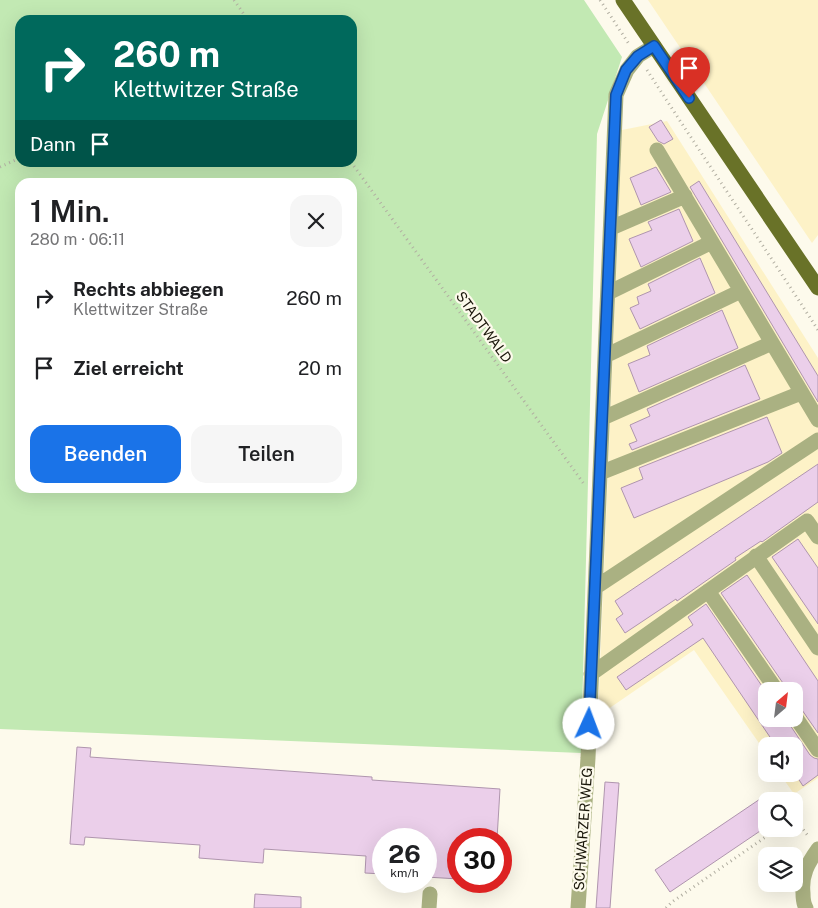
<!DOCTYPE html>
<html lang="de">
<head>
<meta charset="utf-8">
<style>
  :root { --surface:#fff; --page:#f6f6f6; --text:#202124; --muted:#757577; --accent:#1a73e8 }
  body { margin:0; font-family:"Public Sans",sans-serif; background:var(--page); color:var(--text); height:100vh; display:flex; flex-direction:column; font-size:19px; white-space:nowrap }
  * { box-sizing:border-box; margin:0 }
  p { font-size:16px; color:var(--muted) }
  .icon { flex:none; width:28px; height:28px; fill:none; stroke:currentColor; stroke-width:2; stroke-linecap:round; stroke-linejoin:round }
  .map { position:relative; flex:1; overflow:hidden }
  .sheet { position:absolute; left:15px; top:178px; width:342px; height:315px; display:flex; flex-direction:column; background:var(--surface); border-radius:15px; box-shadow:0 5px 20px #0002 }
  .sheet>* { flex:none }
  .hud { position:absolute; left:15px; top:15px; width:342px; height:152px; border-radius:15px; box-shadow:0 5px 20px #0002; background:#00695c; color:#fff; overflow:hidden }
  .needle { width:32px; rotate:28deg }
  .controls { position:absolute; left:758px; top:682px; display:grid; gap:10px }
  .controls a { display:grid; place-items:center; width:45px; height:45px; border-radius:10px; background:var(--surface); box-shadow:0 5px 20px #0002; font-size:25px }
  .speed { position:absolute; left:372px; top:828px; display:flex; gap:10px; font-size:25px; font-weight:700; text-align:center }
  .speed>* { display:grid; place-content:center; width:65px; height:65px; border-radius:50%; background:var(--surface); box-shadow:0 5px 20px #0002; line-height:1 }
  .speed small { font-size:12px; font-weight:400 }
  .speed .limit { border:8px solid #d22; background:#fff; color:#111 }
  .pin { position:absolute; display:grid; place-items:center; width:42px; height:42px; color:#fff; margin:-51px -21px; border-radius:50% 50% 50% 0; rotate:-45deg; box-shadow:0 0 5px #0007 }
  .pin .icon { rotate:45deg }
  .me { position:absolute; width:55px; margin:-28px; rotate:2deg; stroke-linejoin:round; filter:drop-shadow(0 0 4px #0008) }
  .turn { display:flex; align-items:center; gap:18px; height:105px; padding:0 15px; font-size:22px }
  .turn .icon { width:65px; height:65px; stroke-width:2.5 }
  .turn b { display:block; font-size:35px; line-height:42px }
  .then { display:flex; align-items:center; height:48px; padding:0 15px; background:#0003; gap:10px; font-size:19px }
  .round { display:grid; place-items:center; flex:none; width:52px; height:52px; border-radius:15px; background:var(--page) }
  .summary { display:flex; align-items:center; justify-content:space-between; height:85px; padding:0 15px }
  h1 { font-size:30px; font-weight:600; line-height:38px }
  .button { display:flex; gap:10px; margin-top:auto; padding:10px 15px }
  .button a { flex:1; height:58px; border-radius:15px; background:var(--accent); color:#fff; font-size:20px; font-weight:600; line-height:58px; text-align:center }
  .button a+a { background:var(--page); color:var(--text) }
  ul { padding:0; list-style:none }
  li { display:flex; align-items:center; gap:15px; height:70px; padding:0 15px }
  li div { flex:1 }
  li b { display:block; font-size:19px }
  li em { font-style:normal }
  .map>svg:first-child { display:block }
  .built { fill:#fdf2c7; fill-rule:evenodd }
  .green { fill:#c2e9b3; fill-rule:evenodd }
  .building { fill:#ebcfea; stroke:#af95ae }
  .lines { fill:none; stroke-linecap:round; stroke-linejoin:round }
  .path { stroke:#b1aea1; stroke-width:3; stroke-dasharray:1 4; stroke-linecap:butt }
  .minor { stroke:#aab182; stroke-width:15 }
  .major { stroke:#697228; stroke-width:15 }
  .route-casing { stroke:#114b97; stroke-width:12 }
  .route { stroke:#1a73e8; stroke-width:9 }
  .labels { text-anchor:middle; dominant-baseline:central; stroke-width:4.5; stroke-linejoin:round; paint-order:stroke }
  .street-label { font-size:14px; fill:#1a170a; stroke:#fdfaec }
</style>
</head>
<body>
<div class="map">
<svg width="818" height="908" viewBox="0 0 818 908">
  <rect width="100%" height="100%" fill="#fdfaec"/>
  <path class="built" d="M648,0H818V235L812,243Z
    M667,121L818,358V778L794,794L780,774H794V746H766V753L694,650L598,716L622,130ZM766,691H794V719H766Z"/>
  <path class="green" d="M0,0H584L622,57L597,134L581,753L0,729ZM20,20H352V162H20ZM20,182H352V488H20Z"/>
  <path class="building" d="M661,120L673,139L664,144L658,141L649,127Z
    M656,167L671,192L641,205L630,178Z
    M699,181L818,376V402L690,187Z
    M679,209L693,241L641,267L629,239L652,230L648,222Z
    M700,258L715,293L640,329L630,308L639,304L637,297L651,291L648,284Z
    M722,310L738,348L639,392L628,364L650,355L647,346Z
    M745,365L760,399L632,450L629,444L637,441L630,425L650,416L647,409Z
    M767,417L782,453L768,462L634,518L621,488L643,479L639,468Z
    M818,464V502L762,542L761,541L735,558L736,560L677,601L676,599L625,633L616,619L623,614L615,601Z
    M798,539L818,568V624L772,557Z
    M747,575L818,681V733L802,710L797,706L794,701V691H787L785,686L721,593Z
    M706,604L766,692V719H786L810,755L814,758L818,759V775L803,786L794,772V746H776L703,638L626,690L617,677L693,625L688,617Z
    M77,747L91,748L90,757L372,777V780L500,789L497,839H459V879L426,877V839H384V874L365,873L366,856L264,849L263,863L199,858L200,845L85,837L84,845L70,844Z
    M605,782L619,783L610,908H596Z
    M766,795V827L670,892L655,870Z
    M255,894L301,897V908H254Z"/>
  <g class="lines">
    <path class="path" d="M234,0L248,20
      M600,0L629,44
      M647,70C703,157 762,243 818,330
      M351,162L584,484
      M0,167L20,158
      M794,818L809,837
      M666,908L672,902L777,829"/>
    <path class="minor" d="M657,150L818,420
      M611,228L685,196
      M608,293L712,242
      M605,356L741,291
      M603,418L772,343
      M600,473L801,393
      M756,556L818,648
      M596,587L818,440
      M708,591L777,691
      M591,674L807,521L818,537
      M794,715L818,750
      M429,908L430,894
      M578,908L588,758L616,95L627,70L638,56L654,46
      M806,908C803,903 803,898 803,893C801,875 808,863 818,849"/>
    <path class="major" d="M623,0L818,288"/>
  </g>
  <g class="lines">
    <defs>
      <path id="route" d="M589,724L616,95L626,70L638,56L654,46L689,98"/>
    </defs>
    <use href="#route" class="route-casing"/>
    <use href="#route" class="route"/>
  </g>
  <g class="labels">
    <g class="street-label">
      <text transform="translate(484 327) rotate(54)">STADTWALD</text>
      <text transform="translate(583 829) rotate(-86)">SCHWARZER WEG</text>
    </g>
  </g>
</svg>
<div class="controls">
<a><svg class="needle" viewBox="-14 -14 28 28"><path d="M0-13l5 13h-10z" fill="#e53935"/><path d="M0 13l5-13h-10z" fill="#757577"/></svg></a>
<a><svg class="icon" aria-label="sound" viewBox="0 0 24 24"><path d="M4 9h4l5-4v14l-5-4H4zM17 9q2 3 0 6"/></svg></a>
<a><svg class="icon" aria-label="search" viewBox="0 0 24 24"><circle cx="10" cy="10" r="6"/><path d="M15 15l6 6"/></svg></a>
<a><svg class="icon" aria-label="layers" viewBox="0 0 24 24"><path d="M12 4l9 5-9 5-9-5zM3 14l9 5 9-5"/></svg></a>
</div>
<div class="speed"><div>26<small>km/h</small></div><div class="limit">30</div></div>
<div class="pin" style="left:689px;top:98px;background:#d93025"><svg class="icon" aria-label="arrive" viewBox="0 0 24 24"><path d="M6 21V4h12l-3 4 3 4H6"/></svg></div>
<svg class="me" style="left:589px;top:724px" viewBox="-20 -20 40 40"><circle r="19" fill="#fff"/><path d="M0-13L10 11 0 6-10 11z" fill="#1a73e8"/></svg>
<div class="hud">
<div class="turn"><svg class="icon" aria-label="right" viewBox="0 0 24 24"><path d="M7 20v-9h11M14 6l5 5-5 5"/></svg><div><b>260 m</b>Klettwitzer Straße</div></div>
<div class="then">Dann<svg class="icon" aria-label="arrive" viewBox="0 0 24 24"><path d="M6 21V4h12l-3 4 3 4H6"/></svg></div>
</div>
<section class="sheet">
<div class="summary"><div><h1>1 Min.</h1><p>280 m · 06:11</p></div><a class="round"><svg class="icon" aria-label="close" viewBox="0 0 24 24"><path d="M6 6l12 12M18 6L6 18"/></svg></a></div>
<ul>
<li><svg class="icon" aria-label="right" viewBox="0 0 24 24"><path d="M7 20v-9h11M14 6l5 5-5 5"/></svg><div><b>Rechts abbiegen</b><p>Klettwitzer Straße</p></div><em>260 m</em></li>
<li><svg class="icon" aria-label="arrive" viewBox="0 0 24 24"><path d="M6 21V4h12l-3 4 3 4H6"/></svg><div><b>Ziel erreicht</b></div><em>20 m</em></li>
</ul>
<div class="button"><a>Beenden</a><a>Teilen</a></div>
</section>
</div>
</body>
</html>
